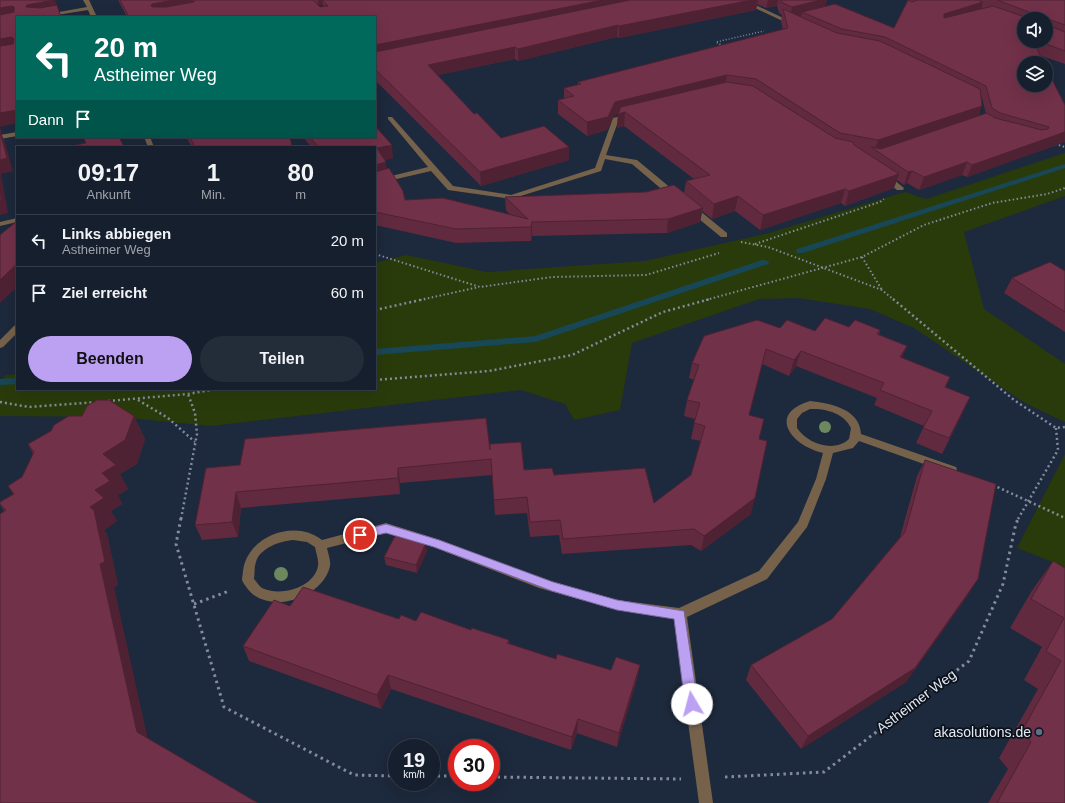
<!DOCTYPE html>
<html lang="de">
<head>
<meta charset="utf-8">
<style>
  :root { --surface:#161f2d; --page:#232c39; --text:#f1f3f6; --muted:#9ea2aa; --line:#353d49; --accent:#bca0f2 }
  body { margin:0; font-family:Helvetica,sans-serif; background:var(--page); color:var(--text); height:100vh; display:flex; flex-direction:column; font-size:15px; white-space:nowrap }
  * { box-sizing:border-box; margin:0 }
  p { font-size:13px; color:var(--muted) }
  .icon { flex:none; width:22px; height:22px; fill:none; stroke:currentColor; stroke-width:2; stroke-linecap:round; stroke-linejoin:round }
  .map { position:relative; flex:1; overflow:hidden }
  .details { position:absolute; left:16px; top:146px; width:360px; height:244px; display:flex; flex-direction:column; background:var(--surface); border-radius:0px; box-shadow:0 4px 16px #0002,0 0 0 1px var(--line) }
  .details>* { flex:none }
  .guide { position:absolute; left:16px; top:16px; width:360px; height:122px; border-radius:0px; box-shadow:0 4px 16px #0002,0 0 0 1px var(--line); background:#00695c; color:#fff; overflow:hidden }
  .fabs { position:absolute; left:1017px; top:12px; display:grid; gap:8px }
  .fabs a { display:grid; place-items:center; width:36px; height:36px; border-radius:50%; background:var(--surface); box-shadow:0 4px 16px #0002,0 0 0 1px var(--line); font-size:20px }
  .speed { position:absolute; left:388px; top:739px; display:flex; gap:8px; font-size:20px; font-weight:700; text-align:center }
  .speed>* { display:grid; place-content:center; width:52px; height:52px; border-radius:50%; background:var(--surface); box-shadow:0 4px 16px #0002,0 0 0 1px var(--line); line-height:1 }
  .speed small { font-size:10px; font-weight:400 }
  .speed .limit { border:6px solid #d22; background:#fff; color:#111 }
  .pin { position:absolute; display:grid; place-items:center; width:34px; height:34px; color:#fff; margin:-17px; border:2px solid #fff; border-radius:50%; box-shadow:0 1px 4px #0007 }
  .me { position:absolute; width:44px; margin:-22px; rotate:352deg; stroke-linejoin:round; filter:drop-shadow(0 0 3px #0008) }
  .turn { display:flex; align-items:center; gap:14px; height:84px; padding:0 12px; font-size:18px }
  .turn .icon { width:52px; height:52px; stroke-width:2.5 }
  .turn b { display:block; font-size:28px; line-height:34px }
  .then { display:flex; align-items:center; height:38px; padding:0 12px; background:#0003; gap:8px; font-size:15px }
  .eta { display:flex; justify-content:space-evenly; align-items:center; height:68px; text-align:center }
  .eta b { font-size:24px; font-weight:600; line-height:28px }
  .cta { display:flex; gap:8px; margin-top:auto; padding:8px 12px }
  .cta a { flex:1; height:46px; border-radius:24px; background:var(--accent); color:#111; font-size:16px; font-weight:600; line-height:46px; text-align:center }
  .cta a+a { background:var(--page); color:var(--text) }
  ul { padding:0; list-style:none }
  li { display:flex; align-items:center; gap:12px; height:52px; padding:0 12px; border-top:1px solid var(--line) }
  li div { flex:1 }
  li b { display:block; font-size:15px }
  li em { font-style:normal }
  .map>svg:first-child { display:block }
  .green { fill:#293b0b }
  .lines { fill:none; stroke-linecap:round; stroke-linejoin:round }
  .stream { fill:#184757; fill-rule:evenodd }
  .path-far3 { stroke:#828c9c; stroke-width:1.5; stroke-dasharray:1 2; stroke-linecap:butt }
  .path-far2 { stroke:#828c9c; stroke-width:2; stroke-dasharray:1.5 2.5; stroke-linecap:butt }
  .path-far1 { stroke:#828c9c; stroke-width:2.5; stroke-dasharray:2 3; stroke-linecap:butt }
  .path { stroke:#828c9c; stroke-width:3; stroke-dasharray:2.5 4; stroke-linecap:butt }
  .minor { fill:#76624b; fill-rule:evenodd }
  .tree { fill:#6d875e }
  .wall { fill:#612a3f; fill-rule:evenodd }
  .shaded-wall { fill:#4f2233 }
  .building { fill:#713149; stroke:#4f2233 }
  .route { fill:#bca0f2; stroke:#7a689d }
  .service-dot { fill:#5c6f8a; stroke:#0c111a; stroke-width:1.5 }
  .labels { text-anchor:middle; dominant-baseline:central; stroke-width:3.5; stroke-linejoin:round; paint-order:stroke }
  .near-street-label { font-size:14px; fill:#e3ebf8; stroke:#0c111a }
  .near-poi-label { font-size:14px; fill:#e3ebf8; stroke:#0c111a; text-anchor:end }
</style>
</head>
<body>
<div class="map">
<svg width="1065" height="803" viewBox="0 0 1065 803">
  <rect width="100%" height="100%" fill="#1d293c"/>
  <path class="green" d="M1065,153V196L964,232L984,309L1065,364V422L1025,403L914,328L870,309L798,298L759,299L632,343L620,410L574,420L565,404L521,390L210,426L120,417L0,416V381L6,375L17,374V389H375V263L406,255L487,272L645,261L769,233L905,192L926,199Z
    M1065,454V567L1017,548Z"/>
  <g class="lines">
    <path class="stream" d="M1065,164V168L803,253H797L796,251L797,249Z
      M762,260H765L769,262L768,264L536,342L375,355V349L535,336Z
      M17,378V384L0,385V379Z"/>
    <path class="path-far3" d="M723,46L716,42L764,31"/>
    <path class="path-far2" d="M1055,144L1065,147
      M741,242L768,247L882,290L894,300
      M755,244L880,202L884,199
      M375,254L480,287L552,277L646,275L719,253
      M862,257L882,290
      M420,300L479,287
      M706,300L862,257L924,225L992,203L1047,194L1065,188"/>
    <path class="path-far1" d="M893,299L1014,400L1056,428L1065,427
      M375,310L425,299
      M375,380L489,371L572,355L663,312L710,299
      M138,400L168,418L195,442
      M108,401L188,394L216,389
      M0,402L29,407L97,402
      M993,485L1065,518
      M181,519L197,434L195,413L188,394
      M1018,519L1058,450L1056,428"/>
    <path class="path" d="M181,518L176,544L224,707L354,775L397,776
      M194,604L229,591
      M431,776H457
      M491,777L681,779
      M725,777L824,772L969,661L1003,584L1016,523L1019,518"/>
    <path class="minor" d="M83,0H89L97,17H91L88,10L44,17H31L87,7Z
      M738,0H745L796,24L791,25Z
      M631,113L633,114V116L619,119L606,155L637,160L678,194V198H672L632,164L605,159L601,171L511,199L448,190L431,171L375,184V180L428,167L388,119V117H392L453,186L511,195L595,168L613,118Z
      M17,132V136L0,139V135Z
      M144,137H150L154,147H148Z
      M882,175H888L904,188L903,190H897L882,179Z
      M688,206H694L727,233V237H721L688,210Z
      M17,218V222L0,226V222Z
      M17,325V333L3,347L0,348V340L14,326Z
      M810,401C830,403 860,409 861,434L956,467L957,470L956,473L952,474L859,441L853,448L833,453L826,479L807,527L767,579L687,617L713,803H699L674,619L617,610L539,588L433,547L386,533L327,548C328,553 331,561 330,566C323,599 267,616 247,588C245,585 243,583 242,580C242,577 243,573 243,571C247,536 295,518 322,540L386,523L440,540L540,578L617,600L679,608L759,571L798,522L816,479L823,453C792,446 766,414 810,401ZM810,409C825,408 844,413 851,428L849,439C834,453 808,444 797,428V419L802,413ZM293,540L307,542L315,547C316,553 319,560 318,566C314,588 280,597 262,588C259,586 257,582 254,579C255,573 254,567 256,562C260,548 280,541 293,540Z"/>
  </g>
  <g class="tree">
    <circle cx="825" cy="427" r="6"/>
    <circle cx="281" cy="574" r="7"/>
  </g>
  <path class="wall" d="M118,0H313L320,7H323V5H318L313,0H827L825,6L894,28L908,0H1065V64L1039,55L1065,105V142L967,177L962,175L919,190L907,183L904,185L897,180L894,188L845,206L841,203L760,230L735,211L712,219L702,211L700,222L667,233L532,236L531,241L456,243L375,225V147H311L303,137H375L393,158L384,160L386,162V169L405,200L510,215L506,210L505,197L684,193L686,181L694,179L624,126L617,128L618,114L614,116L607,130L587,136L558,114V100L564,99V88L578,85V82L783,30L781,21L782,15L779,13L777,6L766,8L757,4L756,10L619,38L617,37L518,61L515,59L438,75L474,114L501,138L569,160L481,186L375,80V17H127ZM1046,19V41H1024ZM981,97L982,98L986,114L979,116Z
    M186,137H290L292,147H192Z
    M1065,271V332L1004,293L1012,278Z
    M849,327L880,330L879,335L903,358L950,377L946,387L963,412L942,454L916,443L924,426L874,405L877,398L796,366L789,376L762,364L749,415L759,439L751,514L701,551L691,545L562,554L559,535L530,537L527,513L495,515L492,475L400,483V494L241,508L238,537L202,540L195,525L206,468L490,448L524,470L554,475L654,503L691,475L701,441L691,439L695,419L684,416L687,400L694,380L689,378L692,363L780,328L815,331Z
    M134,416L145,439L137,464L120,474L128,489L118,495L122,504L111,511L117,521L104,530L107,534L118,585L114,587L0,702L5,512L0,505V502L13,494L8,486L22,477L33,454L28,444Z
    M925,460L968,595L906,682L801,749L746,680L751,665L832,619L900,537L917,476Z
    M427,551L417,573L386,565L384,557Z
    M1053,561L1065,568V803H988L1008,769L999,758L1038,689L1024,680L1042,647L1010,628L1031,592Z
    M290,606L399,619L416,621L471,630L509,640V644L556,659L637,679L617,747L577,733L571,750L391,689L381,709L249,661L243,646Z"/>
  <path class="shaded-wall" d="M55,0L59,10L26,7L27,5Z
    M174,0H193L195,8L156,16L151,6L152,4Z
    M318,0H322L323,5H318Z
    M603,0H656L375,57V45Z
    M752,0H758L756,10L619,38V26Z
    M768,0H778L777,6L766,8Z
    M821,0H827L824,10L802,12L801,16L790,18L792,7Z
    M983,2L980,13L941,25L944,14Z
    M12,6L17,17L0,19V8Z
    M618,25L617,37L518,61V49Z
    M12,37L17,49L0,51V39Z
    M515,47V59L429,77L428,65Z
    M727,75L725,89L625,113L624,126L617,128L618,114L614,116L607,130L587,136V122L615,102Z
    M982,106L977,120L880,153L875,150L878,140Z
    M17,110V123L0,127L2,133H1L4,140L13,171L1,174L8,213L0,215V113Z
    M1065,132V142L967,177L972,165Z
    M392,145L393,158L379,162L377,148Z
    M569,147V160L481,186L480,172Z
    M386,162L387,175L375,178V165Z
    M967,162L962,175L919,190L924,177Z
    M912,171L907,183L904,185L908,172Z
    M899,174L894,188L845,206L849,191Z
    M845,189L841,203L760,230L763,215Z
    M738,196L735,211L712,219L714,204Z
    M703,208L700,222L667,233L668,219Z
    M532,222V236L531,241V227Z
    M17,264V287L0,303V280Z
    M907,346L901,361L900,357Z
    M801,351L796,366L789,376L794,360Z
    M134,416L145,439L137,464L120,474L128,489L118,495L122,504L111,511L117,521L104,530L107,534L118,585L114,587L151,753L137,732L100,564L90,507L95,490L102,473L103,454Z
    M398,468L400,483V494L398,478Z
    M236,492L241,508L238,537L232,522Z
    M755,498L751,514L701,551L704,536Z
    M426,543L427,551L417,573L416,565Z
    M978,579L968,595L906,682L801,749L808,736Z
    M640,665L637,679L617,747L619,733Z
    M388,675L391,689L381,709L377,695Z
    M578,719L577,733L571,750L572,737Z"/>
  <path class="building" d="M0,0H54L27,5L26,7L40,8L57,5L61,17H17V110L0,113V46L13,44L14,39L12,37L0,39V15L14,12V7L12,6L0,8Z
    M120,0H174L152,4L151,6L153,7H166L194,2L195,0H313L320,7L328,6L322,0H603L375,45V17H129Z
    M630,0H752L619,26L618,25L518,49L515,47L428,65L474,114L477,113L501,138L544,126L569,147L480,172L375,69V52Z
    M781,0H821L792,7L781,2Z
    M908,0L912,2L917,0H978L983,2L944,14V18L993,6L1028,18L1030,17L1029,12L997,0H1065V25L1051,20L1049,21L1050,26L1065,32V51L1038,41H1046V19H1024V41H1033L1044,63H1024V85H1046V68L1065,105V132L972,165L967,162L924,177L912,171L908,172L871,147L881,149L987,113L995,118L1042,130L1048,129L1049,127L1000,113L992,108L986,86L885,37L842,29L802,12L835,4L894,28Z
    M783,9L837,33L880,41L980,89L982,106L878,140L840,133L756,79L727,75L615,102L608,117L587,122L558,100L574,96L564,88L581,84L578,82L788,28Z
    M727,82L753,86L835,138L853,142L854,145L899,174L849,191L845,189L763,215L738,196L714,204L686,181L710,175L625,112L618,114L621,107Z
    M375,126L392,145L377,148L386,162L375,165V147H318L310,137H375Z
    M0,132L7,158L0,160Z
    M83,137H119L124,147H77L76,145L86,143Z
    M190,137H290L292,147H195Z
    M389,168L403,191L405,200L443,198L528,219L505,197L646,192L674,185L703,208L668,219L532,222L531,227L456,229L375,212V172Z
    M0,190L2,200H0Z
    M17,221V264L0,280V235Z
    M1050,262L1065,271V312L1012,278Z
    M825,318L849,327L855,320L880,330L877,334L907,346L900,357L950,377L945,387L970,397L949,438L923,428L932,411L880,390L884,383L801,351L794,360L766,349L749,415L764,419L759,439L767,441L755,498L704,536L694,529L563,539L560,520L530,522L527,497L494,500L491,459L398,468V478L236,492L232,522L195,525L206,468L240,465L245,439L486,418L490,450V444L521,442L524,470L552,468L554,475L645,468L654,503L691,475L705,426L694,423L700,403L687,400L699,365L692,363L704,336L757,320L780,328L787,320L815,331Z
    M97,400H109L134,416L125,440L103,454L116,465L102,473L110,481L95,490L104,498L90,507L94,510L105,562L100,564L137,732L258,803H0V514L6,510L0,504V502L14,494L8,486L22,477L34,452L28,444L51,431L54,425L69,416H82L87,406Z
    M925,460L996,484L978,579L915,668L808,736L751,665L832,619L905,532Z
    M395,536L426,543L416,565L384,557Z
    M1053,561L1065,568V803H997L1031,742L1022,731L1061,661L1046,651L1064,618L1031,599Z
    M303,587L399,619L401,615L416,621L421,612L471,630L472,628L509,640L507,643L556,659L557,654L611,670L616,657L640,665L619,733L578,719L572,737L388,675L377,695L243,646L274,600L290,606Z"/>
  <path class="route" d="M386,524L439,540L553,582L617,600L684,611L698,704L696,708L692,710L687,708L685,704L674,619L617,610L552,591L434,547L386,533L360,539L356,538L354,535L356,532Z"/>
  <circle class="service-dot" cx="1039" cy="732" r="4"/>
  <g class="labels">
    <g class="near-street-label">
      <text transform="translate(916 701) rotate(-37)">Astheimer Weg</text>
    </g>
    <g class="near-poi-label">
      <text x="1031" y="732">akasolutions.de</text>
    </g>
  </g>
</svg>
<div class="fabs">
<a><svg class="icon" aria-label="sound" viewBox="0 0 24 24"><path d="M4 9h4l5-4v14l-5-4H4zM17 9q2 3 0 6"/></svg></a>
<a><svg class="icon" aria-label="layers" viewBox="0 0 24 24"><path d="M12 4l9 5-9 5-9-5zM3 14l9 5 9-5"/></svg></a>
</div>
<div class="speed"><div>19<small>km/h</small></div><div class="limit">30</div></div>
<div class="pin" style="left:360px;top:535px;background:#d93025"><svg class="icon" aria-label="arrive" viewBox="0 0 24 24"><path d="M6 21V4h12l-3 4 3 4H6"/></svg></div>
<svg class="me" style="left:692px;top:704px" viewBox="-20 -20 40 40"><circle r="19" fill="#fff"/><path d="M0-13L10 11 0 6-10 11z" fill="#bca0f2"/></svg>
<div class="guide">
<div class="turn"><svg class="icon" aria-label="left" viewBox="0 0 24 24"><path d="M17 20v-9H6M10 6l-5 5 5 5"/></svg><div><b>20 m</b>Astheimer Weg</div></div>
<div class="then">Dann<svg class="icon" aria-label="arrive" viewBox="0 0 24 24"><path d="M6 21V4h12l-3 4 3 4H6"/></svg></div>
</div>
<section class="details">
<div class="eta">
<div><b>09:17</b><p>Ankunft</p></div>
<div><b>1</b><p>Min.</p></div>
<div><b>80</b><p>m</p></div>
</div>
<ul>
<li><svg class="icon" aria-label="left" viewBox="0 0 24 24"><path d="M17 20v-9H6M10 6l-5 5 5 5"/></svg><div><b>Links abbiegen</b><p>Astheimer Weg</p></div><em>20 m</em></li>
<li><svg class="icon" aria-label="arrive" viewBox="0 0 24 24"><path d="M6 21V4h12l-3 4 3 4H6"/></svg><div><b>Ziel erreicht</b></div><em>60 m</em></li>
</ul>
<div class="cta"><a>Beenden</a><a>Teilen</a></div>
</section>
</div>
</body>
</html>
